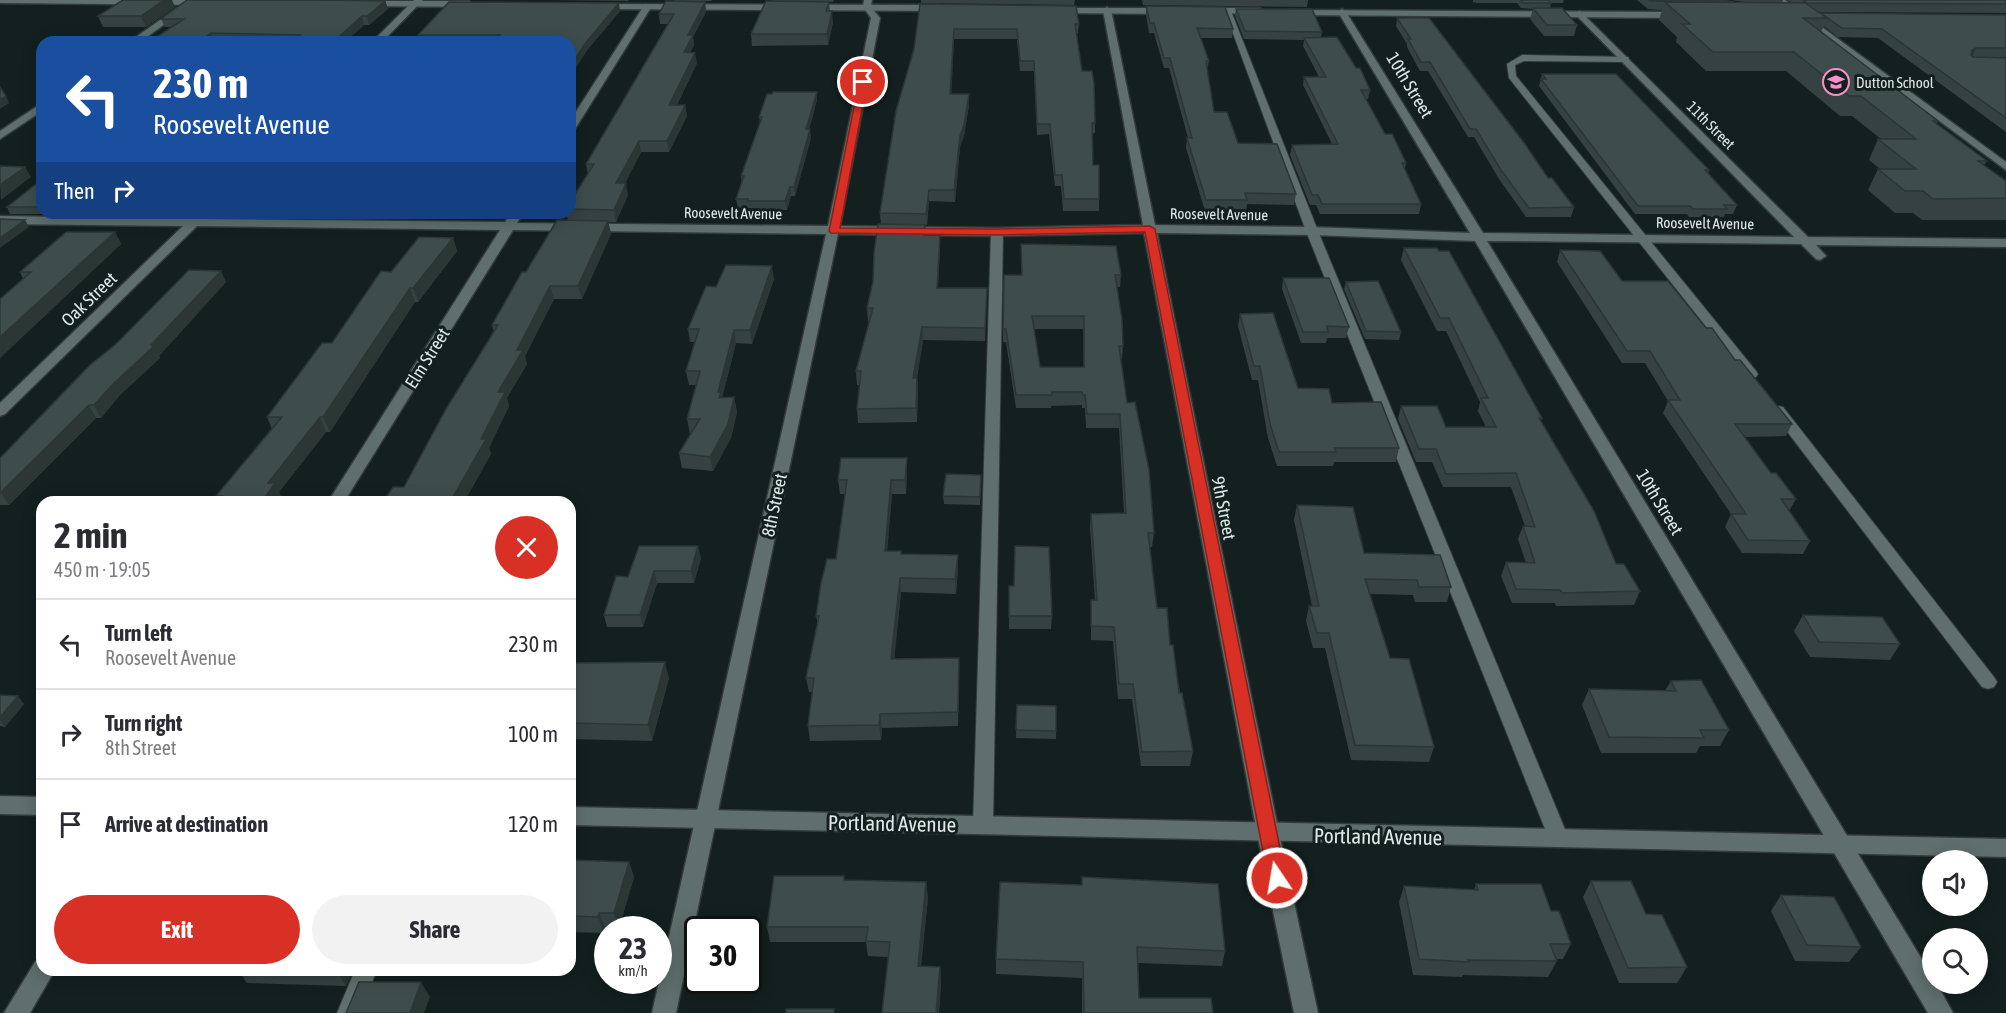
<!DOCTYPE html>
<html lang="en">
<head>
<meta charset="utf-8">
<style>
  :root { --surface:#fff; --page:#f2f2f3; --text:#2b2b33; --muted:#7c7c81; --line:#e1e1e2; --accent:#d93025 }
  body { margin:0; font-family:"Asap Condensed",sans-serif; background:var(--page); color:var(--text); height:100vh; display:flex; flex-direction:column; font-size:22px; white-space:nowrap }
  * { box-sizing:border-box; margin:0 }
  p { font-size:20px; color:var(--muted) }
  .icon { flex:none; width:33px; height:33px; fill:none; stroke:currentColor; stroke-width:2; stroke-linecap:round; stroke-linejoin:round }
  .map { position:relative; flex:1; overflow:hidden }
  .panel { position:absolute; left:36px; top:496px; width:540px; height:480px; display:flex; flex-direction:column; background:var(--surface); border-radius:18px; box-shadow:0 3px 15px #0003 }
  .panel>* { flex:none }
  .guide { position:absolute; left:36px; top:36px; width:540px; height:183px; border-radius:18px; box-shadow:0 3px 15px #0003; background:#1a4fa0; color:#fff; overflow:hidden }
  .buttons { position:absolute; left:1922px; top:850px; display:grid; gap:12px }
  .buttons a { display:grid; place-items:center; width:66px; height:66px; border-radius:50%; background:var(--surface); box-shadow:0 3px 15px #0003; font-size:30px }
  .speed { position:absolute; left:594px; top:916px; display:flex; gap:12px; font-size:30px; font-weight:700; text-align:center }
  .speed>* { display:grid; place-content:center; width:78px; height:78px; border-radius:50%; background:var(--surface); box-shadow:0 3px 15px #0003; line-height:1 }
  .speed small { font-size:15px; font-weight:400 }
  .speed .limit { border:3px solid #111; border-radius:9px; background:#fff; color:#111 }
  .pin { position:absolute; display:grid; place-items:center; width:51px; height:51px; color:#fff; margin:-26px; border:3px solid #fff; border-radius:50%; box-shadow:0 2px 6px #0007 }
  .me { position:absolute; width:66px; margin:-33px; rotate:348deg; stroke-linejoin:round; filter:drop-shadow(0 0 4px #0008) }
  .turn { display:flex; align-items:center; gap:21px; height:126px; padding:0 18px; font-size:27px }
  .turn .icon { width:78px; height:78px; stroke-width:2.5 }
  .turn b { display:block; font-size:42px; line-height:51px }
  .then { display:flex; align-items:center; height:57px; padding:0 18px; background:#0003; gap:12px; font-size:22px }
  .round { display:grid; place-items:center; flex:none; width:63px; height:63px; border-radius:32px; background:var(--page) }
  .headline { display:flex; align-items:center; justify-content:space-between; height:102px; padding:0 18px }
  h1 { font-size:36px; font-weight:700; line-height:45px }
  .button { display:flex; gap:12px; margin-top:auto; padding:12px 18px }
  .button a { flex:1; height:69px; border-radius:36px; background:var(--accent); color:#fff; font-size:24px; font-weight:700; line-height:69px; text-align:center }
  .button a+a { background:var(--page); color:var(--text) }
  ul { padding:0; list-style:none }
  li { display:flex; align-items:center; gap:18px; height:90px; padding:0 18px; border-top:2px solid var(--line) }
  li div { flex:1 }
  li b { display:block; font-size:22px }
  li em { font-style:normal }
  .map>svg:first-child { display:block }
  .lines { fill:none; stroke-linecap:round; stroke-linejoin:round }
  .service-casing { stroke:#323b3a; stroke-width:2 }
  .minor-casing { stroke:#323b3a; stroke-width:3 }
  .tertiary-casing { stroke:#323b3a; stroke-width:3 }
  .service { fill:#5f6f6d; fill-rule:evenodd }
  .minor { fill:#5f6f6d; fill-rule:evenodd }
  .tertiary { fill:#5f6f6d; fill-rule:evenodd }
  .wall { fill:#354241; fill-rule:evenodd }
  .shaded-wall { fill:#2b3635 }
  .building { fill:#3e4d4c; stroke:#2b3635; stroke-width:1.5; fill-rule:evenodd }
  .route { fill:#d93025; stroke:#8d1f18; stroke-width:1.5 }
  .labels { text-anchor:middle; dominant-baseline:central; stroke-width:6; stroke-linejoin:round; paint-order:stroke }
  .far-poi-label { font-size:15px; fill:#e0e8e7; stroke:#13201f; text-anchor:start }
  .far-street-label { font-size:15px; fill:#e0e8e7; stroke:#13201f }
  .street-label { font-size:18px; fill:#e0e8e7; stroke:#13201f }
  .near-street-label { font-size:21px; fill:#e0e8e7; stroke:#13201f }
</style>
</head>
<body>
<div class="map">
<svg width="2006" height="1013" viewBox="0 0 2006 1013">
  <rect width="100%" height="100%" fill="#13201f"/>
  <g class="lines">
    <defs>
      <path id="service" d="M1224,9L1231,11L1318,231L1569,839L1566,845L1559,847L1552,845L1549,839L1306,231Z
        M1522,55L1628,57L1629,59L1625,62L1524,61L1515,65L1516,76L1756,371L1758,374L1756,377H1746L1509,78L1507,64Z
        M997,229L1003,232L993,826L990,832L983,834L976,832L973,826L991,232Z
        M1778,406L1783,407L1994,677L1997,682L1994,687L1988,689L1982,687L1773,413L1771,410L1773,407Z
        M355,970H377L359,1013H337Z"/>
      <path id="minor" d="M414,0H423L382,42H372Z
        M864,0H872L871,7L880,18L840,226L997,228L1143,225L1103,10L1107,7L1111,10L1155,225L1312,227L1470,233L1338,12L1342,9L1346,12L1483,233L1794,237L1577,16V12L1580,11L1808,237L2006,239V247L1816,245L1826,256L1820,260L1816,259L1801,244L1487,241L1932,976V984H1937L1953,1013H1928L1475,241L1312,235L1157,233L1279,833L1318,1013H1294L1257,833L1144,233L997,236L838,234L676,1013H652L826,234L513,230L344,502H328L500,230L197,226L5,414L0,416V403L183,226L0,224V216L190,219L196,216L201,219L505,222L511,213H523L517,223L828,226L871,18L863,7Z
        M645,4L652,6L575,129L570,132V121Z
        M177,8L184,10L140,42H129Z
        M42,103V111L0,139V131Z
        M42,959V970H55L30,1013H4L35,962Z"/>
      <path id="tertiary" d="M0,0H207L209,2L205,5L0,3Z
        M1775,0H1785L2006,162V170Z
        M363,1H469L473,4L469,7L366,6L362,3Z
        M594,4L940,5L944,8L940,11L597,9L593,6Z
        M1053,8H1168L1172,11L1168,14L1056,13L1052,10Z
        M1258,8L1261,9V13L1206,14L1202,11L1206,8Z
        M1290,10L1681,12L1685,15L1681,18L1293,15L1289,12Z
        M0,796L42,797V815L0,814Z
        M570,807L2006,839V857L570,825Z"/>
    </defs>
    <use href="#service" class="service-casing"/>
    <use href="#minor" class="minor-casing"/>
    <use href="#tertiary" class="tertiary-casing"/>
    <use href="#service" class="service"/>
    <use href="#minor" class="minor"/>
    <use href="#tertiary" class="tertiary"/>
  </g>
  <path class="wall" d="M551,0H629L628,1Z
    M674,0H712L711,1H674Z
    M772,0H834L833,2H829L830,11L833,22L828,45L752,46L751,34L772,1Z
    M921,0H1075L1074,5L921,3Z
    M1142,0H1308L1307,7L1143,5Z
    M1473,0H1564L1563,3H1551L1550,8L1577,25L1574,36H1544L1530,19L1533,9L1521,8L1517,3H1477L1473,2Z
    M1637,0H1723L1734,2V3H1752L1731,0H1783L1782,3H1792L1788,0H2006V13L1817,12L1820,14L1821,13L2006,15V57H1973L2006,58V132L1878,38L1838,37L1824,26L1821,32L1938,121L1937,124L1987,161L1984,165L2006,198V220H1922L1913,213H1895L1868,190L1878,169H1880L1869,160L1878,139H1881L1852,116H1840L1786,71H1706L1676,42L1677,37L1659,20L1662,10L1648,9Z
    M385,1L388,9L369,25H364L345,42H149L172,27H165L161,19Z
    M705,2L706,12L693,37L694,45L690,52L697,63L677,105H685L687,116L669,152H641L625,183L628,195L616,222H608L611,234L582,299H554L525,356L527,364L507,398L509,406L489,448L491,454L464,502L404,487L494,332L492,325L526,272L568,220L566,213H570V202L588,174L586,164L668,24H660L659,14Z
    M920,4L1079,24L1078,33H1076L1082,71L1095,123V133H1092L1093,165L1099,199V211H1063L1061,186H1055L1049,134L1037,135L1034,71H1020L1017,39H954L951,94L969,105L964,136L960,147L955,202L929,201L927,225H925L926,235H940V248L938,288H987L985,341L923,340L917,378L918,392L917,422L858,423L857,409L859,385H857L856,371L869,321H868L867,308L873,282L881,224L880,213L914,49Z
    M1146,6L1233,29L1232,38H1200L1209,61L1207,70L1214,112L1238,143L1296,194L1294,205L1247,204L1246,211H1205L1186,148L1187,138H1188L1169,68H1164L1154,33H1149L1146,15Z
    M175,7L146,27H103L98,16Z
    M1236,9L1322,32L1321,37L1370,90L1368,99H1366L1385,134L1406,163L1405,169L1421,204L1419,214H1320L1316,205H1310L1290,155L1292,145L1332,144L1303,85L1304,77H1319L1303,46L1304,40L1244,39L1235,16Z
    M620,11L588,49L570,42H420L418,35Z
    M1397,18L1574,207L1571,217H1526L1499,179L1474,137H1468L1428,71H1420L1407,47V44L1396,26Z
    M1542,74L1709,170L1708,174L1737,205L1733,214H1725L1724,217H1689L1687,214H1635L1539,86Z
    M817,100L809,129L811,138L795,196H791L787,210H748V208H738L736,199L742,184L741,176L760,123L759,117Z
    M42,180V213H47L45,214H10L7,207Z
    M115,232L121,244L0,358V299L23,279L20,272Z
    M453,238L457,251L418,302H415L330,432H326L279,492L282,498L219,501L216,496L272,429L267,417L332,343L391,272Z
    M1021,244L1121,275L1120,287H1117L1123,346L1122,359H1120L1127,403L1154,533L1152,547H1150L1157,608L1170,645L1193,751L1190,766H1141L1132,699H1118L1113,641L1091,640V600H1095L1090,528L1091,514L1124,513L1119,428H1086L1085,408H1082V405L1051,406V408H1016L1006,342H1003L1004,275H1021ZM1034,329H1083L1084,367H1040Z
    M1404,248L1542,418L1541,421L1616,564L1640,591L1634,605L1556,606L1555,603H1512L1501,576L1506,562L1526,563L1518,539L1523,526H1525L1511,487H1443L1432,462H1416L1398,419L1401,406L1446,427H1486L1478,411L1480,402L1446,331H1437L1401,260Z
    M1560,250L1622,281L1706,328L1792,424L1786,436L1744,437L1771,473L1796,499L1789,511L1810,541L1803,554L1742,553L1725,527L1731,514L1663,413L1668,401L1645,363H1622L1557,262Z
    M1283,278L1349,327L1346,338H1327L1326,343H1301L1282,289Z
    M774,279L752,344L736,343L722,398L734,397L737,412L731,438L713,471L682,468L679,453L691,434H690L687,419L696,385H689L686,371L695,342H690L688,329L716,287Z
    M226,282L159,356L160,358L120,395L101,418H96L9,505H0V458Z
    M1346,282L1401,332L1399,340L1365,339L1344,289Z
    M1240,314L1298,388L1332,403L1399,448L1396,462H1334L1333,466H1277L1268,438L1258,380H1252L1238,326Z
    M907,458V472L906,494H892L887,551L901,554L958,555V570L956,594L901,592L894,659L959,658L958,726L882,728L881,740L810,741L808,726L812,692H809L806,678L818,624L816,616L836,559L845,494H840L838,480Z
    M981,475L980,505L944,504L943,496Z
    M1297,505L1364,553L1451,587L1447,602H1415L1413,595L1370,594L1390,658L1434,747L1429,762L1351,760L1325,648H1313L1306,621L1309,606H1312L1294,520Z
    M701,558L694,583H657L643,627H607L604,615L628,577Z
    M1009,586L1052,616L1051,629H1009Z
    M1803,615L1900,644L1890,660L1810,657L1794,631Z
    M570,663L669,678L652,741L570,739Z
    M1671,681L1729,730L1720,746H1700L1696,753H1601L1582,705L1589,689L1665,691Z
    M0,695L24,704L5,727L0,726Z
    M1017,705L1056,706V739L1016,738Z
    M570,862H629L634,877L619,928H605L604,933L570,932Z
    M1082,877L1225,951L1222,966L1137,963L1139,998L1213,1013H1082V978L996,974V959L1082,885Z
    M844,880L926,882L928,898L921,966L940,967L941,982L939,1013H882L888,957L868,956L866,942H770L767,927Z
    M1591,881L1646,914L1687,967L1677,983H1619L1583,897Z
    M1476,884L1551,911L1571,944L1563,959H1556L1557,961L1548,977L1463,975L1462,977L1413,975L1399,902L1404,886L1474,890Z
    M1781,895L1861,947L1849,962L1795,961L1771,911Z
    M238,970H353L346,986L247,983Z"/>
  <path class="shaded-wall" d="M164,0H172L175,7L146,27L141,16Z
    M385,1L388,9L369,25L367,16Z
    M705,2L706,12L693,37L694,45L686,62L684,52L688,35Z
    M619,3L620,11L588,49L570,77V66L587,41Z
    M832,11L833,22L828,45L827,34Z
    M362,16L364,25L345,42H333Z
    M954,29V39L951,104L950,94Z
    M211,33L214,42H199Z
    M1976,48L1972,57L1967,59L1972,50Z
    M695,53L697,63L671,116L669,105Z
    M817,92V100L807,138L806,129Z
    M969,94V105L964,136L960,147L955,202L954,190L960,136Z
    M6,96L9,103L0,109V100Z
    M685,105L687,116L669,152L667,141Z
    M810,129L811,138L795,196L794,187Z
    M639,141L641,152L619,195L616,183Z
    M25,167L31,177L1,200L0,185Z
    M626,183L628,195L616,222L614,210Z
    M790,187L791,196L787,210L785,201Z
    M929,190V201L927,225L926,214Z
    M25,220L29,227L0,248V238Z
    M608,221L611,234L582,299L578,286Z
    M115,232L121,244L0,358V337Z
    M940,235V248L937,302V288Z
    M453,238L457,251L418,302L413,288Z
    M772,266L774,279L752,344L750,330Z
    M221,271L226,282L159,356L160,358L120,395L101,418L94,405L114,383L151,345Z
    M550,286L554,299L525,356L527,364L507,398L509,406L489,448L491,454L464,502H450L481,439L498,392L517,350Z
    M410,288L415,302L330,432L323,417Z
    M922,327L923,340L914,392L913,378Z
    M734,330L736,343L722,398L723,406L718,392Z
    M917,378L918,392L917,422L916,408Z
    M734,397L737,412L731,438L713,471L710,457Z
    M89,405L96,418L9,505L1,493Z
    M320,417L326,432L279,492L282,498L279,502H262L268,483Z
    M907,458V472L906,494L905,480Z
    M891,480L892,494L886,565L885,551Z
    M698,546L701,558L694,583L691,571Z
    M958,555V570L956,594L955,579Z
    M654,571L657,583L643,627L640,615Z
    M900,578L901,592L893,674L891,659Z
    M665,662L669,678L652,741L648,725Z
    M18,696L24,704L5,727L0,720V717Z
    M880,714L882,728L881,740L879,725Z
    M629,862L634,877L619,928L614,913Z
    M926,882L928,898L919,982L918,966Z
    M599,913L605,928L604,933L598,917Z
    M940,967L941,982L939,1013H936Z
    M336,970H353L346,986Z
    M421,982L430,997L424,1013H410Z"/>
  <path class="building" d="M123,0H164L141,16H98Z
    M187,0H315L385,1L367,16H362L333,42H291L300,35L211,33L199,42H149L184,19H161Z
    M1521,0H1548L1551,3H1523Z
    M1649,0H1723L1734,2L1650,1Z
    M1803,0H2004L2006,1V4L1807,3Z
    M666,1L705,2L688,35H693L684,52L695,53L669,105H685L667,141H639L616,183H626L614,210L570,209V202L594,164H586L674,14H659Z
    M766,1L829,2L826,11H832L827,34H751Z
    M449,2L619,3L587,41L570,66V42H524L527,39H497L500,35H418Z
    M1665,2L1805,3L1827,18H1803L1938,121H1933L1987,161H1978L2006,181V198L1933,199L1923,191H1905L1878,169H1916L1878,139H1916L1861,96H1849L1794,52H1713L1682,24H1690Z
    M920,4L1076,6L1079,24H1075L1082,71H1092L1094,84L1095,123H1092L1093,165H1099V199H1064L1062,175H1055L1050,124H1037L1034,61H1020L1017,29H954L950,94H969L964,125L960,136L954,190H929L926,214L880,213L896,111L914,49Z
    M1146,6L1225,7L1233,29L1197,28L1209,61H1206L1214,112H1227L1238,143L1277,144L1296,194L1245,193L1247,200H1206L1187,138H1192L1170,58H1164L1154,23H1150Z
    M1533,8H1562L1577,25H1547Z
    M1236,9H1312L1322,32L1245,31Z
    M1821,13L2006,15V48H1976L1972,50L1971,55L1973,57L2006,58V118L1882,29L1842,28Z
    M1397,18H1429L1525,144L1548,178H1552L1574,207L1529,208L1501,170L1476,129H1470L1430,62H1421L1408,39H1411Z
    M1337,37L1356,68H1360L1370,90H1361L1385,134H1392L1395,140L1406,163H1402L1421,204H1322L1318,195H1312L1292,145L1338,144L1304,77H1326L1304,38Z
    M1542,74H1616L1709,170H1705L1737,205H1724L1727,209H1693L1690,206H1638L1541,79H1546Z
    M0,87L6,96L0,100Z
    M773,92H817L806,129H810L794,187H790L785,201H747L748,199H736L744,176H741L762,117H759L767,94H772Z
    M0,166L25,167L0,185Z
    M41,180H42V207H7Z
    M0,219L25,220L0,238Z
    M557,220L608,221L578,286H550L517,350H523L498,392H505L481,439H486L450,502H383L393,487H404L446,409L498,325H492L522,272H526Z
    M878,224L925,225L924,235H940L937,288H987L985,328L922,327L913,378H917L916,408L857,409L861,371H856L873,308H867L873,282L874,253Z
    M66,232H115L0,337V299L31,272H20Z
    M419,237L453,238L413,288H410L323,417H320L268,483H275L262,502H218L222,496H216L282,417H267L322,343H332L381,271L391,272Z
    M1021,244L1116,246L1121,275H1115L1122,319L1123,346H1119L1127,403L1135,402L1149,470L1154,533H1148L1157,608H1167L1170,645H1173L1179,693H1182L1193,751L1142,752L1133,684H1119L1114,627L1091,626V600H1097L1091,514L1126,513L1120,414H1087L1085,395H1083L1082,392H1052V395H1016L1006,329H1003L1004,275H1022ZM1032,316H1084V367H1040Z
    M1404,248H1437L1439,251H1449L1542,418H1539L1594,511L1616,564H1624L1640,591L1562,593L1560,590L1516,589L1506,562L1535,563L1523,526L1535,527L1516,473L1446,474L1436,449H1419L1401,406H1437L1446,427H1496L1481,398H1488L1449,318H1440Z
    M1560,250L1600,251L1622,281H1668L1706,328H1712L1735,360H1740L1792,424H1735L1771,473H1776L1796,499H1781L1810,541L1748,540L1731,514H1746L1668,400H1680L1650,351H1627Z
    M726,265L772,266L750,330H734L718,392H721L719,398L734,397L728,424L710,457L679,453L700,419H687L700,371H686L699,329H688L706,286L716,287Z
    M189,270L221,271L151,345L154,346L114,383L94,405H89L0,493V458L90,365L116,344Z
    M1283,278H1329L1349,327L1327,326L1328,332H1303Z
    M1378,281L1401,332L1366,331L1346,282Z
    M1273,313L1298,388L1329,389L1332,403L1381,402L1399,448H1334L1336,452H1279L1270,424L1260,366H1254L1240,314Z
    M841,458H907L905,480H891L885,551H901V554L958,555L955,579L900,578L891,659L959,658L958,712L880,714L879,725L808,726L814,678H806L819,616H816L821,583L827,559H836L847,480H838Z
    M946,474L981,475L980,497L943,496Z
    M1297,505L1353,507L1364,553L1440,555L1451,587H1419L1417,580L1365,579L1390,658L1409,659L1434,747L1355,745L1329,633H1317L1309,606H1319Z
    M639,546H698L691,571H654L640,615H604L616,576L628,577Z
    M1015,546L1049,547L1052,616H1009V586H1014Z
    M1803,615L1882,617L1900,644L1819,642Z
    M665,662L648,725L570,723V663Z
    M1701,680L1729,730H1700L1704,738L1609,737L1589,689L1676,691L1671,681Z
    M0,695L18,696L0,717Z
    M1017,705L1056,706V731L1016,730Z
    M571,860L629,862L614,913H599L598,917L570,916Z
    M774,876H844V880L926,882L918,966L940,967L936,1013H882L890,942L866,941L868,927H767Z
    M1082,877L1218,884L1225,951L1137,947L1139,998H1211L1213,1013H1084L1083,962L996,959L1000,882L1082,885Z
    M1591,881H1631L1646,914L1662,915L1687,967L1628,968Z
    M1476,884H1541L1551,911H1559L1571,944H1550L1557,961L1468,960L1469,962L1419,959L1404,886L1478,890Z
    M1781,895L1834,897L1861,947L1807,945Z
    M359,982H421L410,1013H346Z
    M786,1009H834V1013H786Z"/>
  <path class="route" d="M863,79L867,82L840,228L997,229L1150,226L1155,229L1286,878L1284,884L1277,886L1271,884L1268,878L1145,232L997,235L831,233L829,231L859,82Z"/>
  <defs>
    <symbol id="school-ring" viewBox="-11 -11 22 22"><circle r="9.5" fill="#13201f" stroke="#f890cc" stroke-width="1.5"/><path d="M0-5L7-2L0 1L-7-2ZM-4 1L0 2.5L4 1V4Q0 6-4 4Z" fill="#f890cc"/></symbol>
  </defs>
  <g fill-rule="evenodd">
    <use href="#school-ring" x="1821" y="67" width="30" height="30"/>
  </g>
  <g class="labels">
    <g class="far-poi-label">
      <text x="1856" y="82">Dutton School</text>
    </g>
    <g class="far-street-label">
      <text transform="translate(1711 125) rotate(45)">11th Street</text>
      <text transform="translate(733 213) rotate(1)">Roosevelt Avenue</text>
      <text transform="translate(1219 214) rotate(1)">Roosevelt Avenue</text>
      <text transform="translate(1705 223) rotate(1)">Roosevelt Avenue</text>
    </g>
    <g class="street-label">
      <text transform="translate(1410 85) rotate(59)">10th Street</text>
      <text transform="translate(89 299) rotate(-44)">Oak Street</text>
      <text transform="translate(427 358) rotate(-58)">Elm Street</text>
      <text transform="translate(1660 502) rotate(59)">10th Street</text>
      <text transform="translate(774 505) rotate(-78)">8th Street</text>
      <text transform="translate(1224 508) rotate(79)">9th Street</text>
    </g>
    <g class="near-street-label">
      <text transform="translate(892 823) rotate(1)">Portland Avenue</text>
      <text transform="translate(1378 836) rotate(1)">Portland Avenue</text>
    </g>
  </g>
</svg>
<div class="buttons">
<a><svg class="icon" aria-label="sound" viewBox="0 0 24 24"><path d="M4 9h4l5-4v14l-5-4H4zM17 9q2 3 0 6"/></svg></a>
<a><svg class="icon" aria-label="search" viewBox="0 0 24 24"><circle cx="10" cy="10" r="6"/><path d="M15 15l6 6"/></svg></a>
</div>
<div class="speed"><div>23<small>km/h</small></div><div class="limit">30</div></div>
<div class="pin" style="left:863px;top:82px;background:#d93025"><svg class="icon" aria-label="arrive" viewBox="0 0 24 24"><path d="M6 21V4h12l-3 4 3 4H6"/></svg></div>
<svg class="me" style="left:1277px;top:878px" viewBox="-20 -20 40 40"><circle r="17" fill="#d93025" stroke="#fff" stroke-width="3"/><path d="M0-11L8 9 0 5-8 9z" fill="#fff"/></svg>
<div class="guide">
<div class="turn"><svg class="icon" aria-label="left" viewBox="0 0 24 24"><path d="M17 20v-9H6M10 6l-5 5 5 5"/></svg><div><b>230 m</b>Roosevelt Avenue</div></div>
<div class="then">Then<svg class="icon" aria-label="right" viewBox="0 0 24 24"><path d="M7 20v-9h11M14 6l5 5-5 5"/></svg></div>
</div>
<section class="panel">
<div class="headline"><div><h1>2 min</h1><p>450 m · 19:05</p></div><a class="round" style="background:#d93025;color:#fff"><svg class="icon" aria-label="close" viewBox="0 0 24 24"><path d="M6 6l12 12M18 6L6 18"/></svg></a></div>
<ul>
<li><svg class="icon" aria-label="left" viewBox="0 0 24 24"><path d="M17 20v-9H6M10 6l-5 5 5 5"/></svg><div><b>Turn left</b><p>Roosevelt Avenue</p></div><em>230 m</em></li>
<li><svg class="icon" aria-label="right" viewBox="0 0 24 24"><path d="M7 20v-9h11M14 6l5 5-5 5"/></svg><div><b>Turn right</b><p>8th Street</p></div><em>100 m</em></li>
<li><svg class="icon" aria-label="arrive" viewBox="0 0 24 24"><path d="M6 21V4h12l-3 4 3 4H6"/></svg><div><b>Arrive at destination</b></div><em>120 m</em></li>
</ul>
<div class="button"><a>Exit</a><a>Share</a></div>
</section>
</div>
</body>
</html>
